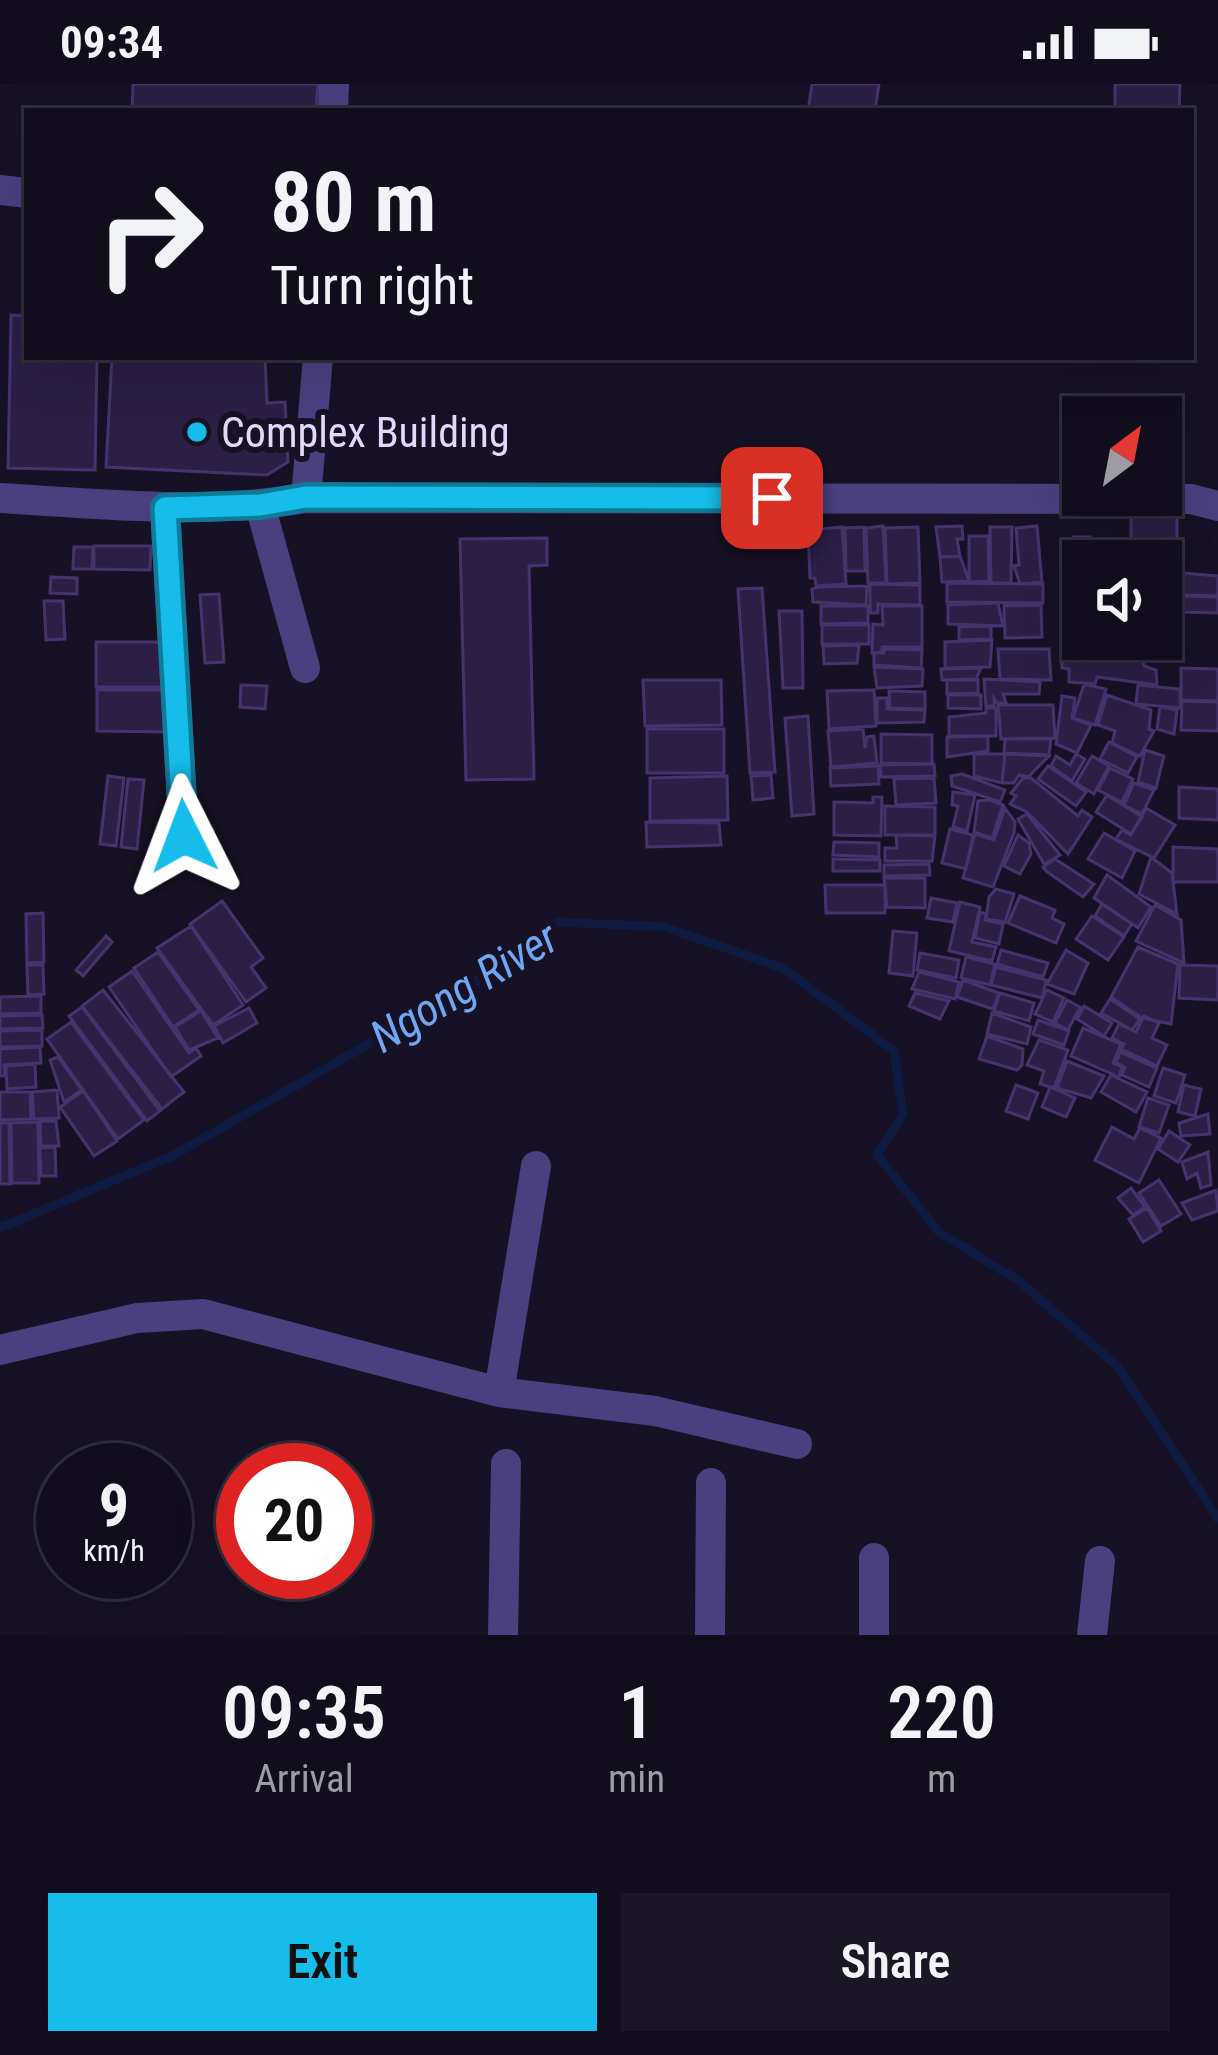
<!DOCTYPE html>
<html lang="en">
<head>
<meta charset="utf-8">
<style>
  :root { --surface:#110d1c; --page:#1a1625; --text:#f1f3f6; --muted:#9c9ca3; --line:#302d3b; --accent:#16bdeb }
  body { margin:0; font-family:"Roboto Condensed",sans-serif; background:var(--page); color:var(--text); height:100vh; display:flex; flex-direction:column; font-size:45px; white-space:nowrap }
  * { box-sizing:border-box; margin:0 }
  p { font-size:39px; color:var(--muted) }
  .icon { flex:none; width:66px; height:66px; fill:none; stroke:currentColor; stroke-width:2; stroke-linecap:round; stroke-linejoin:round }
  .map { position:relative; height:1551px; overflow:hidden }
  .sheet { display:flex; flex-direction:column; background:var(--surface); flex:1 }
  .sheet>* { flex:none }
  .guide { position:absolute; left:24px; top:24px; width:1170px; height:252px; border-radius:0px; box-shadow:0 12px 48px #0002,0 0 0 3px var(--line); background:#110d1c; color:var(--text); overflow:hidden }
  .needle { width:78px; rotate:32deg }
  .buttons { position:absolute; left:1062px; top:312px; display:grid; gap:24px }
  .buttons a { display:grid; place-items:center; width:120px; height:120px; border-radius:0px; background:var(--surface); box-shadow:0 12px 48px #0002,0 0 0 3px var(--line); font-size:60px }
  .speed { position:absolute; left:36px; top:1359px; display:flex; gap:24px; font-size:60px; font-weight:700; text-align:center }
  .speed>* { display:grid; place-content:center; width:156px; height:156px; border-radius:50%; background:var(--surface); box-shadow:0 12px 48px #0002,0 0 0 3px var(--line); line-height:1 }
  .speed small { font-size:30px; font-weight:400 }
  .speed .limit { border:18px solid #d22; background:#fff; color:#111 }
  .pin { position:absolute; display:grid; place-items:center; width:102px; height:102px; color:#fff; margin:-51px; border-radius:24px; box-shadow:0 6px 18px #0006 }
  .me { position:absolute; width:132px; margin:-66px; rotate:357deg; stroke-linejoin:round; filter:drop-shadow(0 0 9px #0008) }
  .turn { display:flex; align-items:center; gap:42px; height:252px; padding:0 48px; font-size:54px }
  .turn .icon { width:156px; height:156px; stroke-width:2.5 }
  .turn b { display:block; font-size:84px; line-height:102px }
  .eta { display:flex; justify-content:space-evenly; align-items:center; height:204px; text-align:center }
  .eta b { font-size:72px; font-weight:600; line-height:84px }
  .action { display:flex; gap:24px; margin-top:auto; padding:24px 48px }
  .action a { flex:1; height:138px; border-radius:0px; background:var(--accent); color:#111; font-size:48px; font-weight:600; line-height:138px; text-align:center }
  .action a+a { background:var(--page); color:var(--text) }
  .status { display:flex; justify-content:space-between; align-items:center; height:84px; padding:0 60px; background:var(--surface); direction:ltr }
  .status svg { height:33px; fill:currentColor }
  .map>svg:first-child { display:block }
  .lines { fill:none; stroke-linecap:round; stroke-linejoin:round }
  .stream { stroke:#0f1b41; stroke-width:9 }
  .building { fill:#2b1f45; stroke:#46336e; stroke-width:3 }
  .minor { stroke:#4a4080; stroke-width:30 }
  .route-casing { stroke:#0e7b99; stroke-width:30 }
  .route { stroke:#16bdeb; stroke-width:21 }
  .poi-dot { fill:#16bdeb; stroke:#171125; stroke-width:4.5 }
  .labels { text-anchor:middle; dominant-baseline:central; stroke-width:12; stroke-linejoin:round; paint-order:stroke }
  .poi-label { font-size:42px; fill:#e1d9fc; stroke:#171125; text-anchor:start }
  .water-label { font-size:45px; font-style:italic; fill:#70a7f3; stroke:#171125 }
</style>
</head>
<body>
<div class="status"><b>09:34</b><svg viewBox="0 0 49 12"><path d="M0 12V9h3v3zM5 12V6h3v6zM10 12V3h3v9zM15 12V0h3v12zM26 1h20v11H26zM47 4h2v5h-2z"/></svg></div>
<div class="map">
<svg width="1218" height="1551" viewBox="0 0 1218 1551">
  <rect width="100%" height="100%" fill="#171125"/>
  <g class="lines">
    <path class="stream" d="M0,1144L172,1072L470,902L558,838L665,843L783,884L894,967L903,1030L877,1071L939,1148L1019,1197L1118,1283L1218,1435"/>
  </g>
  <path class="building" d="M133,0H318L316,27H132Z
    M812,0H879L875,27H808Z
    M1115,0H1180L1179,27H1115Z
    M11,231L27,232V273H97L95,386L8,384Z
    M112,273H265L267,319L285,318L288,378L267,391L106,383Z
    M1131,427L1177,428V472L1131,471Z
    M883,442L886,499H868L866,444Z
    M962,442L963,455H957L960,472L940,473L936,443Z
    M1037,442L1042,498L1020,500L1014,482L1019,481L1016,444Z
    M842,443L846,500L816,502L815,494H810L808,446Z
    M864,443L865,487H846L845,444Z
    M918,443L920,499L887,500L885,444Z
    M990,443H1012L1011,499H991Z
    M969,452H988L989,497L969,498Z
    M1073,453H1090V460L1103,459V477H1083V525H1067L1064,516L1063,460H1073Z
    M547,454V481L529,482L534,695L466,696L460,455Z
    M94,462H151L150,486L94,485Z
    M74,463H93L92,485H73Z
    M960,472L969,497L942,498L940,473Z
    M1183,489L1218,492V512L1182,511Z
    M51,493L77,494V510L50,509Z
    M947,499L1043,500V519L947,518Z
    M870,500L920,501V521L878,520V529H870Z
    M867,502L866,521L813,518L812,505L818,503Z
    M762,504L775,688L750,689L738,505Z
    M219,510L224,578L205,579L200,511Z
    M1189,512L1218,513V529L1179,528L1180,514Z
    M44,517H63L65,555L46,556Z
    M998,519L1003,542L948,540V521Z
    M1041,521L1042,553L1005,554L1004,522Z
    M821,522H868V539L821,540Z
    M882,522H922V563H882V568L872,569L873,540L883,541Z
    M779,527H802L803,604H783Z
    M822,541H869V560H822Z
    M991,542V555L959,556V543Z
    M992,556L990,583L945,584V558Z
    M96,558H167V603H96Z
    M1061,559L1142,570L1144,582L1156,586L1157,601L1097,593L1095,600L1069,598V585L1062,584Z
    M859,561L857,579L824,580L823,562Z
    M884,565L922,566L921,584L874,581V569H884Z
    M998,565H1049L1051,596L1000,595Z
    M874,583L923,585L922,602L877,604Z
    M981,584L976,595L942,596L941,585Z
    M1181,584L1218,585V617L1181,616Z
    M984,595L1040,598L1039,610H1003L1006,619H997L994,614V622H986Z
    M643,596H721L722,641L645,642Z
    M947,596H978V609L947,610Z
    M1084,600L1106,605L1095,641L1073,634Z
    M241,601L267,602L265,625L240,623Z
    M1138,601L1180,605V624L1136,620Z
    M97,606H168V648L97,647Z
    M874,606L876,642L829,645L827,607Z
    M889,607L925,608V625L890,624Z
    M948,611H981V625L948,624Z
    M1107,611L1151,626L1149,645L1154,647L1140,672L1112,659L1115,647L1098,641Z
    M1062,612L1075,614L1072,634L1091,641L1077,669L1056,660Z
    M877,614H887V625L925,626L924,638L877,639Z
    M1182,617L1218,618V647L1181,646Z
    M998,621H1053L1055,654L1001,655Z
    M1160,623L1177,626L1174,650L1157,645Z
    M986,624H996V652H949V633L986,629Z
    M808,632L814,730L792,732L785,634Z
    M647,645H724V689H647Z
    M863,645L865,664L867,653L874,652L877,679L831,683L828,647Z
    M881,650L932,651V680L881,679Z
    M988,652V667L947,673V653Z
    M1005,655H1051L1049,671L1004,669Z
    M1109,658L1137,673L1128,689L1100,675Z
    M1145,666L1164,672L1156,704L1138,698Z
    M974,670H1005L1002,699L974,692Z
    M1005,670L1049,672L1028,693L1019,691L1014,699H1002Z
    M1076,670L1085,675L1072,697L1051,682L1056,672L1070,681Z
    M1092,672L1109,682L1094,710L1076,699Z
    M934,680L935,692L881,693L880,681Z
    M878,682L879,700L831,702L830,684Z
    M1048,682L1086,708L1076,722L1038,695Z
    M1110,684L1133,695L1122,718L1098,706Z
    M962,690L1005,706L1000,718L952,702L951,692Z
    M771,691L773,714L753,716L751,692Z
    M108,692L124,694L116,762L100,760Z
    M727,692L728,736L650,737V694Z
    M934,694L936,719L896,721L894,695Z
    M1023,694H1031L1078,732L1082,726L1092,733L1068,770L1027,728L1010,720L1016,712L1011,709Z
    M128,695L144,696L137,765L121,763Z
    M1134,699L1154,706L1142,730L1124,721Z
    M1179,703L1218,705V736L1179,734Z
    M953,708L975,711L967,747L953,743L958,722L952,721Z
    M1107,711L1142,733L1131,750L1096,728Z
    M873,713H882L881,752L834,751V718L873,719Z
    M989,716L1003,721L992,754L974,748L978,717Z
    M885,722L935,723V751H885Z
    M1005,724L1015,738L1014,749L993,803L963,794L975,750L994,756Z
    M1146,724L1175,741L1154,774L1116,755L1122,746L1131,751Z
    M1027,730L1060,771L1044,780L1018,735Z
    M646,738L719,739L721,761L647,763Z
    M950,745L973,751L966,785L942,779Z
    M1104,749L1135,767L1122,794L1088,775Z
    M896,751L935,752L932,777H885V764H897Z
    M1018,751L1029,759L1031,770L1020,790L1004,782Z
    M834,758L879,759V773L833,771Z
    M1173,763L1218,765V798H1173Z
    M1151,773L1172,789L1177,830L1139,810Z
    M833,775L880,776V787H833Z
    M1055,775L1094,800L1083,813L1046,787L1043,783Z
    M929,780L930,791L884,792V781Z
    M1107,791L1151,823L1138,844L1094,814Z
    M884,794H925V824L887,823Z
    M825,801H885V829H826Z
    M996,805L1014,810L1005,838L986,835L989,813Z
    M1020,812L1055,826L1052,834L1064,840L1056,859L1008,839Z
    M931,814L957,819L953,838L927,834Z
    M222,817L263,874L251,883L266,904L246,918L190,840Z
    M960,818L980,823L972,858L996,863L992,877L949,867Z
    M1102,820L1132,840L1124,852L1095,832Z
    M1155,821L1181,836L1184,879L1136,857Z
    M980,828L986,830L985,836L1003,840L999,860L975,854Z
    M43,829L44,878L27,879L26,830Z
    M1092,832L1124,853L1108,876L1076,855Z
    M191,842L243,921L213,941L157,864Z
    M893,847L917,849L913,892L889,889Z
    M106,852L112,858L83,892L76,886Z
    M1138,863L1178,880L1171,940L1142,934L1111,913Z
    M1001,866L1048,879L1043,893L997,880Z
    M1066,866L1088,879L1074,910L1047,900Z
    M158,868L199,926L173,943L134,884Z
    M920,869L959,876L956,894L917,886Z
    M966,873L995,880L990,901L961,894Z
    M27,881H43L44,910L28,911Z
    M1180,881L1218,882V916L1179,914Z
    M996,883L1046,896L1042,914L991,901Z
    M132,887L189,969L196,964L201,972L171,993L109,903Z
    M919,888L959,898L955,915L912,905Z
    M963,896L999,909L993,925L957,913Z
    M103,906L184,1008L162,1025L82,922Z
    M1047,906L1064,914L1053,938L1035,930Z
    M915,909L949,917L940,935L909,922Z
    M1000,909L1034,919L1029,937L994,927Z
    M41,912V929L0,930V913Z
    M1110,915L1140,935L1132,946L1101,929Z
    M1067,916L1080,923L1068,946L1055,939Z
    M1084,922L1112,939L1104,952L1077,935Z
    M82,923L160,1027L147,1037L69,932Z
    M249,924L257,939L223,959L214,942Z
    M201,927L218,954L189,966L175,943Z
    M992,929L1031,943L1027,960L987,950Z
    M42,931L43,944L0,945V932Z
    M1144,932L1159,939L1152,954L1167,961L1157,982L1121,965L1124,960L1112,954L1119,940L1136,948Z
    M1038,936L1069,947L1064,961L1033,950Z
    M71,938L144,1036L118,1055L47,955Z
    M1083,944L1121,960L1113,979L1122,983L1119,993L1071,972Z
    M42,946V962L0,963V947Z
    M987,952L1023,965L1022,981L1017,986L979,975Z
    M1039,956L1068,966L1054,1004L1040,1000L1044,987L1027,981Z
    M40,963L41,979L4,981L5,992H0V965Z
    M1120,968L1157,984L1149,1003L1122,991L1125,983L1116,979Z
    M58,973L82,1006L64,1018L50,976Z
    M1067,977L1104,992L1091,1014L1057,1004Z
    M35,980L36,1003L7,1005L6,982Z
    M1163,984L1185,991L1176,1019L1154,1012Z
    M1111,991L1147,1008L1136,1028L1101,1008Z
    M1016,1001L1038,1009L1028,1035L1006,1027Z
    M1184,1001L1201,1005L1195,1032L1178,1028Z
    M1050,1003L1075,1014L1066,1033L1042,1023Z
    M57,1006L59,1034L34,1035L32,1008Z
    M83,1007L117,1057L94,1072L60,1023Z
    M0,1008H30L31,1035L0,1036Z
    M1148,1014L1169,1021L1159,1049L1139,1043Z
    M1208,1030L1210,1050L1181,1052L1179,1039Z
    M40,1037H56L59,1062H41Z
    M38,1038L39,1099H12L11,1039Z
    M0,1039H9L10,1100H0Z
    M1112,1043L1134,1055L1140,1044L1161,1054L1139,1099L1095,1076Z
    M1169,1047L1190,1061L1178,1078L1158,1065Z
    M55,1063L56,1092H41L40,1064Z
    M1208,1068L1211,1101L1201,1104L1197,1089L1187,1095L1182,1078Z
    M1159,1096L1181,1130L1161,1142L1139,1109Z
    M1131,1104L1145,1123L1133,1131L1118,1114Z
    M1216,1106L1218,1127L1192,1136L1182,1119Z
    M1147,1124L1161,1147L1143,1158L1129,1135Z"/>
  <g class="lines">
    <path class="minor" d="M333,27L334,0
      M0,106L27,109
      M0,414C102,420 204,431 306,414L1191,415L1218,422
      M306,414L318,273
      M260,421L305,584
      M165,424L184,752
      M0,1266L137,1234L203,1230L499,1308L655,1327L797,1360
      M499,1308L536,1082
      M503,1551L506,1380
      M710,1551L711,1399
      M874,1551V1474
      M1092,1551L1100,1477"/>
  </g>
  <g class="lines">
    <defs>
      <path id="route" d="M184,752L165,424L260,421L306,413L772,414"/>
    </defs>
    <use href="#route" class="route-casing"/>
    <use href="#route" class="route"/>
  </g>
  <circle class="poi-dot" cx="197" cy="348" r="12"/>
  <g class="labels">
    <g class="poi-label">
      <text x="221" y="348">Complex Building</text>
    </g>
    <g class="water-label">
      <text transform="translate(464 903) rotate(-31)">Ngong River</text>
    </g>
  </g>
</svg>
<div class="buttons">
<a><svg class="needle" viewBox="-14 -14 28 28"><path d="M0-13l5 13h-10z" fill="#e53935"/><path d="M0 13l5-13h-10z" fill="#9c9ca3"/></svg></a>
<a><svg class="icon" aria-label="sound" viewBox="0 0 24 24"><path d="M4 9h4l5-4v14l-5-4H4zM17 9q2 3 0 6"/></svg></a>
</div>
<div class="speed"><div>9<small>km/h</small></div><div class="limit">20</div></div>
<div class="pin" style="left:772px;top:414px;background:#d93025"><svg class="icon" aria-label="arrive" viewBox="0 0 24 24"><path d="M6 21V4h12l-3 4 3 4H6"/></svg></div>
<svg class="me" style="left:184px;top:752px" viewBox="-20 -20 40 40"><path d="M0-17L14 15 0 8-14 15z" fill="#16bdeb" stroke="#fff" stroke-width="4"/></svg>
<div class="guide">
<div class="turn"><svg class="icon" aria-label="right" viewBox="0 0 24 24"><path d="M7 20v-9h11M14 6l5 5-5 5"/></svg><div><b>80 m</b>Turn right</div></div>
</div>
</div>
<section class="sheet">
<div class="eta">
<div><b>09:35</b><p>Arrival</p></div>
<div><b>1</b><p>min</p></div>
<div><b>220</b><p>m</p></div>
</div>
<div class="action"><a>Exit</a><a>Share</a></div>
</section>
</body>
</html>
